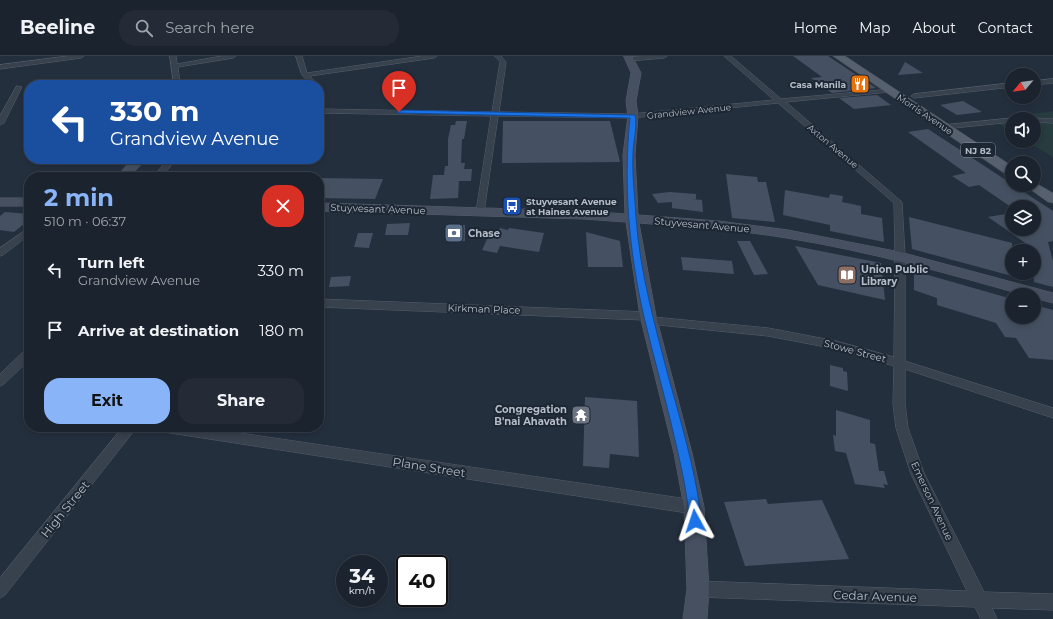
<!DOCTYPE html>
<html lang="en">
<head>
<meta charset="utf-8">
<style>
  :root { --surface:#1b232e; --page:#242b36; --text:#f1f3f6; --muted:#a0a4aa; --line:#39404a; --accent:#8ab4f8 }
  body { margin:0; font-family:Montserrat,sans-serif; background:var(--page); color:var(--text); height:100vh; display:flex; flex-direction:column; font-size:15px; white-space:nowrap }
  * { box-sizing:border-box; margin:0 }
  p { font-size:13px; color:var(--muted) }
  .icon { flex:none; width:22px; height:22px; fill:none; stroke:currentColor; stroke-width:2; stroke-linecap:round; stroke-linejoin:round }
  .map { position:relative; flex:1; overflow:hidden }
  .panel { position:absolute; left:24px; top:116px; width:300px; height:260px; display:flex; flex-direction:column; background:var(--surface); border-radius:16px; box-shadow:0 2px 6px #0003,0 0 0 1px var(--line) }
  .panel>* { flex:none }
  .banner { position:absolute; left:24px; top:24px; width:300px; height:84px; border-radius:16px; box-shadow:0 2px 6px #0003,0 0 0 1px var(--line); background:#1a4fa0; color:#fff; overflow:hidden }
  .needle { width:26px; rotate:241deg }
  .tools { position:absolute; left:1005px; top:12px; display:grid; gap:8px }
  .tools a { display:grid; place-items:center; width:36px; height:36px; border-radius:50%; background:var(--surface); box-shadow:0 2px 6px #0003,0 0 0 1px var(--line); font-size:20px }
  .speed { position:absolute; left:336px; top:499px; display:flex; gap:8px; font-size:20px; font-weight:700; text-align:center }
  .speed>* { display:grid; place-content:center; width:52px; height:52px; border-radius:50%; background:var(--surface); box-shadow:0 2px 6px #0003,0 0 0 1px var(--line); line-height:1 }
  .speed small { font-size:10px; font-weight:400 }
  .speed .limit { border:2px solid #111; border-radius:6px; background:#fff; color:#111 }
  .pin { position:absolute; display:grid; place-items:center; width:34px; height:34px; color:#fff; margin:-41px -17px; border-radius:50% 50% 50% 0; rotate:-45deg; box-shadow:0 0 4px #0007 }
  .pin .icon { rotate:45deg }
  .me { position:absolute; width:44px; margin:-22px; rotate:355deg; stroke-linejoin:round; filter:drop-shadow(0 0 3px #0008) }
  .turn { display:flex; align-items:center; gap:14px; height:84px; padding:0 20px; font-size:18px }
  .turn .icon { width:52px; height:52px; stroke-width:2.5 }
  .turn b { display:block; font-size:28px; line-height:34px }
  .round { display:grid; place-items:center; flex:none; width:42px; height:42px; border-radius:16px; background:var(--page) }
  .headline { display:flex; align-items:center; justify-content:space-between; height:68px; padding:0 20px }
  h1 { font-size:24px; font-weight:700; line-height:30px; color:var(--accent) }
  .primary-button { display:flex; gap:8px; margin-top:auto; padding:8px 20px }
  .primary-button a { flex:1; height:46px; border-radius:16px; background:var(--accent); color:#111; font-size:16px; font-weight:700; line-height:46px; text-align:center }
  .primary-button a+a { background:var(--page); color:var(--text) }
  ul { padding:0; list-style:none }
  li { display:flex; align-items:center; gap:12px; height:60px; padding:0 20px }
  li div { flex:1 }
  li b { display:block; font-size:15px }
  li em { font-style:normal }
  header { display:flex; align-items:center; gap:24px; box-sizing:border-box; height:56px; padding:0 20px; background:var(--surface); border-bottom:1px solid var(--line) }
  header strong { font-size:19px }
  nav { display:flex; gap:22px; margin-inline-start:auto; font-size:14px }
  .search { width:280px; height:36px; background:var(--page); display:flex; align-items:center; gap:10px; box-sizing:border-box; padding:0 14px; border-radius:16px; color:var(--muted); font-size:15px }
  .map>svg:first-child { display:block }
  .green { fill:#263c3f }
  .building { fill:#455162 }
  .lines { fill:none; stroke-linecap:round; stroke-linejoin:round }
  .street-casing { stroke:#565f6c; stroke-width:1 }
  .secondary-casing { stroke:#565f6c; stroke-width:1 }
  .primary-casing { stroke:#414a57; stroke-width:1 }
  .street { fill:#38414e; fill-rule:evenodd }
  .secondary { fill:#465061; fill-rule:evenodd }
  .primary { fill:#56606e; fill-rule:evenodd }
  .route { fill:#1a73e8; stroke:#114b97 }
  .labels { text-anchor:middle; dominant-baseline:central; stroke-width:4; stroke-linejoin:round; paint-order:stroke }
  .far-poi-label { font-size:9px; font-weight:bold; fill:#b4bcc9; stroke:#1d2633; text-anchor:end }
  .far-street-label { font-size:9px; fill:#b4bcc9; stroke:#1d2633 }
  .shield { fill:#1d2633; stroke:#878f9c; stroke-width:1 }
  .shield-label { font-size:9px; font-weight:bold; fill:#b4bcc9 }
  .street-label { font-size:10px; fill:#b4bcc9; stroke:#1d2633 }
  .poi-label { font-size:10px; font-weight:bold; fill:#b4bcc9; stroke:#1d2633; text-anchor:start }
  .near-street-label { font-size:12px; fill:#b4bcc9; stroke:#1d2633 }
</style>
</head>
<body>
<header>
<strong>Beeline</strong>
<div class="search"><svg class="icon" aria-label="search" viewBox="0 0 24 24"><circle cx="10" cy="10" r="6"/><path d="M15 15l6 6"/></svg>Search here</div>
<nav><a>Home</a><a>Map</a><a>About</a><a>Contact</a></nav>
</header>
<div class="map">
<svg width="1053" height="563" viewBox="0 0 1053 563">
  <rect width="100%" height="100%" fill="#242f3e"/>
  <path class="green" d="M1053,55V101L1026,85H1034V63H1012V76L992,64Z"/>
  <path class="building" d="M793,0H828L876,32L832,37L811,22L822,21Z
    M905,6L923,17L898,19Z
    M877,39L891,49L854,53L839,42Z
    M963,45L982,56L957,59L940,49Z
    M456,65H467L464,83H462L461,107H465L464,113H472L471,125H459L458,142L430,143L433,119H444L445,110H448V83L451,69H455Z
    M503,65H610L620,106L502,107Z
    M928,73L1053,155V185L1048,186L1053,205V231L1034,226V193L988,161L1012,157V173H1034V151H1011L979,129L969,131L952,120L966,117L908,76Z
    M131,103H147L130,121H116Z
    M726,118L757,121L758,126H766L775,166L732,162Z
    M319,122L383,123L375,143L319,142Z
    M785,134L829,142L830,138L843,140L842,146L861,150V158L882,162L884,186L830,175V169L783,159Z
    M670,136L696,138V143H692L702,144L703,156L672,152V146L658,147L652,138Z
    M5,156L29,158V164L14,176L0,174V160Z
    M909,161L1012,187V220L912,193Z
    M410,167L408,179H385L387,168Z
    M448,169H465V185L448,186Z
    M500,172L508,174L509,172L544,177L539,196L500,190L497,197L482,194L490,177L497,178Z
    M586,176L620,185L623,211H588Z
    M358,177H373L369,192L354,191Z
    M737,185H750L768,218L754,219Z
    M795,190L881,207L885,244L818,229Z
    M681,201L732,205L734,218L683,214Z
    M914,215L1012,243V261H1034V249L1053,254V304L1029,302L1016,282L1005,281L996,267L937,249V242L914,234Z
    M351,220L349,230L329,231L331,221Z
    M830,309L843,312V315L847,316L848,335L830,330Z
    M585,341L637,345L639,401L610,398L609,412L583,410Z
    M836,354L870,364V387L875,388L879,415H884L888,429L883,428L885,432L855,428L846,397L835,395L833,379L836,380Z
    M766,443L768,448L822,444L849,503L745,510L724,446Z"/>
  <g class="lines">
    <defs>
      <path id="street" d="M68,0H84L81,2L0,13V9Z
        M170,0H176L177,8L222,0H236L233,2L178,11L180,29H174Z
        M296,0H302L307,17L422,0H437L434,2L310,20L316,27L317,29H311L302,19Z
        M495,0H501L506,6L499,56L631,58L774,44L724,0H731L781,43L891,33V35L889,36L786,46L902,146L905,200V305L1053,352V362L905,313V348L908,372L924,417L984,536L1053,538V554L992,552L997,563H981L975,551L698,541L693,538L690,533L693,528L698,525L967,535L911,418L896,372L893,348L894,310L836,293L768,280L649,268L645,267L644,264L319,251V243L648,256L652,257L653,261L768,272L836,285L894,301L895,200L894,147L778,47L631,62L498,60L484,156L480,159L476,156L491,60L319,57V53L492,56L500,6Z
        M643,0H667L664,2L630,5L627,3L630,1Z
        M1053,23V27L1034,29V25Z
        M1012,27V31L914,42L911,40L914,38Z
        M17,30L22,31L4,67L0,69V60Z
        M1012,62L1015,63H1012V66L944,73L940,71L944,69Z
        M1034,62L1053,63V67L1034,66V63H1031Z
        M169,103H177L161,121H153Z
        M29,172V179L3,199L0,200V192Z
        M29,293V304L4,328L0,330V318L25,294Z
        M123,371H137L5,539L0,542V522Z
        M158,371H199L694,444L699,446L701,451L699,456L694,458L164,376L160,375Z"/>
      <path id="secondary" d="M624,0H632L641,17L636,45L638,60L635,99L638,159L718,165L788,174L900,196L1053,237V247L1034,242V239H1024C946,217 868,195 787,182C738,174 689,171 639,167L656,260L692,397L704,451L709,533L707,563H683L687,533L684,451L674,397L640,260L626,166L584,163L319,155V147L584,155L625,158L623,99L628,60L626,45L631,17Z
        M0,142H29V150H0Z"/>
      <path id="primary" d="M833,0H845L1012,110V120L1007,119Z
        M1034,126L1053,137V147L1048,146L1024,129H1034Z"/>
    </defs>
    <use href="#street" class="street-casing"/>
    <use href="#secondary" class="secondary-casing"/>
    <use href="#primary" class="primary-casing"/>
    <use href="#street" class="street"/>
    <use href="#secondary" class="secondary"/>
    <use href="#primary" class="primary"/>
  </g>
  <path class="route" d="M399,54L635,59C638,70 633,86 633,98C632,119 635,141 636,161C640,218 656,273 670,327C677,351 706,451 699,469L695,470L690,469C688,463 689,457 688,451C686,433 682,415 678,397C668,351 655,307 644,261C629,196 623,128 630,62L397,57V55Z"/>
  <defs>
    <symbol id="restaurant-square" viewBox="-11 -11 22 22"><rect x="-9" y="-9" width="18" height="18" rx="4" fill="#e8710a" stroke="#1d2633"/><path d="M-5-6h1v4h1v-4h1v4h1v-4h1v5L-1.5 .5V6h-2V.5L-5-1ZM5-6V6H3V1.5H1.5Q1.5-4 5-6Z" fill="#fff"/></symbol>
    <symbol id="bus-square" viewBox="-11 -11 22 22"><rect x="-9" y="-9" width="18" height="18" rx="4" fill="#1a4fb4" stroke="#1d2633"/><path d="M-5-6H5V4H4V6H2V4H-2V6H-4V4H-5ZM-3.5-4V0h7V-4ZM-3.5 1.2v1.5H-2V1.2ZM2 1.2v1.5H3.5V1.2Z" fill="#fff"/></symbol>
    <symbol id="bank-square" viewBox="-11 -11 22 22"><rect x="-9" y="-9" width="18" height="18" rx="4" fill="#5c6f8a" stroke="#1d2633"/><path d="M-6-4H6V4H-6ZM0-2.3a2.3 2.3 0 1 0 0 4.6a2.3 2.3 0 1 0 0-4.6Z" fill="#fff"/></symbol>
    <symbol id="library-square" viewBox="-11 -11 22 22"><rect x="-9" y="-9" width="18" height="18" rx="4" fill="#8d6e63" stroke="#1d2633"/><path d="M-6-4Q-3-5.5-.7-3.5V5Q-3 3-6 4ZM6-4Q3-5.5 .7-3.5V5Q3 3 6 4Z" fill="#fff"/></symbol>
    <symbol id="temple-square" viewBox="-11 -11 22 22"><rect x="-9" y="-9" width="18" height="18" rx="4" fill="#6b7280" stroke="#1d2633"/><path d="M0-6L5-2H3V0L6.5 2.5H4V6H1.5V3h-3V6H-4V2.5H-6.5L-3 0V-2H-5Z" fill="#fff"/></symbol>
  </defs>
  <g fill-rule="evenodd">
    <use href="#restaurant-square" x="849" y="17" width="22" height="22"/>
    <use href="#bus-square" x="501" y="139" width="22" height="22"/>
    <use href="#bank-square" x="443" y="166" width="22" height="22"/>
    <use href="#library-square" x="836" y="208" width="22" height="22"/>
    <use href="#temple-square" x="570" y="348" width="22" height="22"/>
  </g>
  <g class="labels">
    <g class="far-poi-label">
      <text x="846" y="28">Casa Manila</text>
      <text x="526" y="145" text-anchor="start">Stuyvesant Avenue<tspan x="526" dy="10">at Haines Avenue</tspan></text>
    </g>
    <g class="far-street-label">
      <text transform="translate(689 55) rotate(-6)">Grandview Avenue</text>
      <text transform="translate(925 58) rotate(34)">Morris Avenue</text>
      <text transform="translate(833 90) rotate(40)">Axton Avenue</text>
    </g>
    <rect class="shield" x="961" y="87" width="34" height="14" rx="3"/>
    <g class="shield-label">
      <text x="978" y="94">NJ 82</text>
    </g>
    <g class="street-label">
      <text transform="translate(378 153) rotate(2)">Stuyvesant Avenue</text>
      <text transform="translate(702 169) rotate(5)">Stuyvesant Avenue</text>
      <text transform="translate(484 253) rotate(2)">Kirkman Place</text>
      <text transform="translate(855 295) rotate(15)">Stowe Street</text>
      <text transform="translate(932 445) rotate(65)">Emerson Avenue</text>
    </g>
    <g class="poi-label">
      <text x="468" y="177">Chase</text>
      <text x="861" y="213">Union Public<tspan x="861" dy="12">Library</tspan></text>
      <text x="567" y="353" text-anchor="end">Congregation<tspan x="567" dy="12">B'nai Ahavath</tspan></text>
    </g>
    <g class="near-street-label">
      <text transform="translate(429 411) rotate(9)">Plane Street</text>
      <text transform="translate(65 453) rotate(-51)">High Street</text>
      <text transform="translate(875 540) rotate(2)">Cedar Avenue</text>
    </g>
  </g>
</svg>
<div class="tools">
<a><svg class="needle" viewBox="-14 -14 28 28"><path d="M0-13l5 13h-10z" fill="#e53935"/><path d="M0 13l5-13h-10z" fill="#a0a4aa"/></svg></a>
<a><svg class="icon" aria-label="sound" viewBox="0 0 24 24"><path d="M4 9h4l5-4v14l-5-4H4zM17 9q2 3 0 6"/></svg></a>
<a><svg class="icon" aria-label="search" viewBox="0 0 24 24"><circle cx="10" cy="10" r="6"/><path d="M15 15l6 6"/></svg></a>
<a><svg class="icon" aria-label="layers" viewBox="0 0 24 24"><path d="M12 4l9 5-9 5-9-5zM3 14l9 5 9-5"/></svg></a>
<a>+</a>
<a>−</a>
</div>
<div class="speed"><div>34<small>km/h</small></div><div class="limit">40</div></div>
<div class="pin" style="left:399px;top:56px;background:#d93025"><svg class="icon" aria-label="arrive" viewBox="0 0 24 24"><path d="M6 21V4h12l-3 4 3 4H6"/></svg></div>
<svg class="me" style="left:695px;top:465px" viewBox="-20 -20 40 40"><path d="M0-17L14 15 0 8-14 15z" fill="#1a73e8" stroke="#fff" stroke-width="4"/></svg>
<div class="banner">
<div class="turn"><svg class="icon" aria-label="left" viewBox="0 0 24 24"><path d="M17 20v-9H6M10 6l-5 5 5 5"/></svg><div><b>330 m</b>Grandview Avenue</div></div>
</div>
<section class="panel">
<div class="headline"><div><h1>2 min</h1><p>510 m · 06:37</p></div><a class="round" style="background:#d93025;color:#fff"><svg class="icon" aria-label="close" viewBox="0 0 24 24"><path d="M6 6l12 12M18 6L6 18"/></svg></a></div>
<ul>
<li><svg class="icon" aria-label="left" viewBox="0 0 24 24"><path d="M17 20v-9H6M10 6l-5 5 5 5"/></svg><div><b>Turn left</b><p>Grandview Avenue</p></div><em>330 m</em></li>
<li><svg class="icon" aria-label="arrive" viewBox="0 0 24 24"><path d="M6 21V4h12l-3 4 3 4H6"/></svg><div><b>Arrive at destination</b></div><em>180 m</em></li>
</ul>
<div class="primary-button"><a>Exit</a><a>Share</a></div>
</section>
</div>
</body>
</html>
